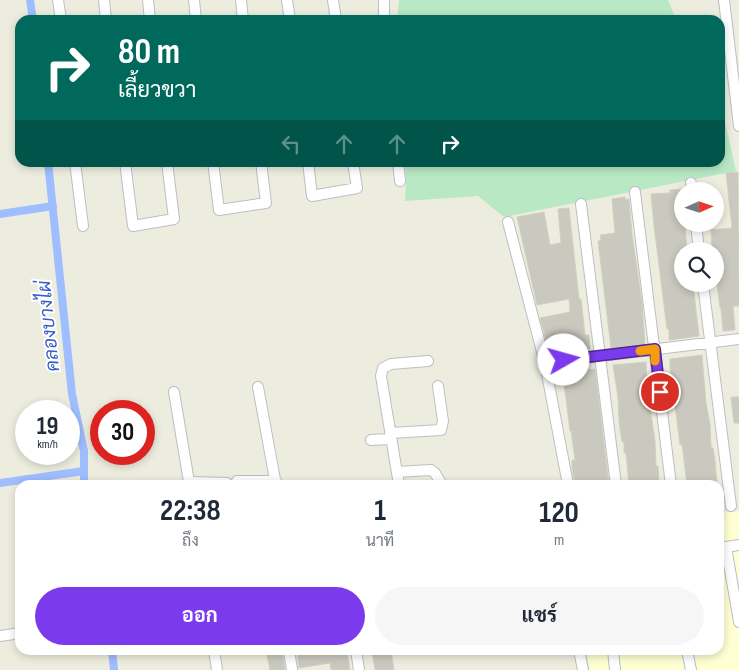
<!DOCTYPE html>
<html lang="th">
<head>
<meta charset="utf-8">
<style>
  :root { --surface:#fff; --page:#f6f6f7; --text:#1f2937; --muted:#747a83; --accent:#7c3aed }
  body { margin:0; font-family:"Sofia Sans Condensed",Sarabun,sans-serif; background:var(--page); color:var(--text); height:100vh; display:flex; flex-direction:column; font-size:19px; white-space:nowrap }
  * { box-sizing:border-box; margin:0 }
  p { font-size:16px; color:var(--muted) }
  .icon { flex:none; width:28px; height:28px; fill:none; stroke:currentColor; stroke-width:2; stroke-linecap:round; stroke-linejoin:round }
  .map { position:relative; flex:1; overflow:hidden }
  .side { position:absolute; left:15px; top:480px; width:709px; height:175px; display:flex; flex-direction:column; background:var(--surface); border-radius:15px; box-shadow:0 2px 8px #0003 }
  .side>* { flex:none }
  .guide { position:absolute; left:15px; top:15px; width:710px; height:152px; border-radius:15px; box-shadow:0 2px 8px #0003; background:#00695c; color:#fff; overflow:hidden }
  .needle { width:32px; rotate:87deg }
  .buttons { position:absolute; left:674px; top:182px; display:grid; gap:10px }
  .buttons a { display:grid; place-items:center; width:50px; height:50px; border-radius:50%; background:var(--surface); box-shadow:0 2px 8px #0003; font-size:25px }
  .speed { position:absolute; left:15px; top:400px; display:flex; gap:10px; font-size:25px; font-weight:700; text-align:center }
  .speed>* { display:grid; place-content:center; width:65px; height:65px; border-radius:50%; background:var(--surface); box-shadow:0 2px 8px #0003; line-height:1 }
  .speed small { font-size:12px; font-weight:400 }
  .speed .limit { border:8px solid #d22; background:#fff; color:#111 }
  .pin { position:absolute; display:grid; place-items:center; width:42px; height:42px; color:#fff; margin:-21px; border:2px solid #fff; border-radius:50%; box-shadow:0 1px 5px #0007 }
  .me { position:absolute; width:55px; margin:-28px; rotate:83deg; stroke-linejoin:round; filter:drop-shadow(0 0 4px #0008) }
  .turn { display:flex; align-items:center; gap:18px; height:105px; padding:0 20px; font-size:22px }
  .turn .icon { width:65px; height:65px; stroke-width:2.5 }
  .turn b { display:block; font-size:35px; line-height:42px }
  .lanes { display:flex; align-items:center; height:48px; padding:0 20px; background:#0003; justify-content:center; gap:25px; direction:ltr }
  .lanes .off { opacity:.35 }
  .eta { display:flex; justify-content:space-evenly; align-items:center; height:85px; text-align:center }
  .eta b { font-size:30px; font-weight:700; line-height:35px }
  .button { display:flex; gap:10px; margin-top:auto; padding:10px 20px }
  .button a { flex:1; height:58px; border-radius:30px; background:var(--accent); color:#fff; font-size:20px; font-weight:700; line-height:58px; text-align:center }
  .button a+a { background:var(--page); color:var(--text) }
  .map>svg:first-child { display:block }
  .commercial { fill:#ffffd3 }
  .green { fill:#b9e8c4 }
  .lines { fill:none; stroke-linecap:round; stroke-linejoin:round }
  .canal { stroke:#9ebeff; stroke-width:8 }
  .building { fill:#cac9bf; stroke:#d2d1bd }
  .minor-casing { stroke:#bdbec5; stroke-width:12 }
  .minor { stroke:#fff; stroke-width:10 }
  .route-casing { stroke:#51269a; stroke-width:12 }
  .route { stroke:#7c3aed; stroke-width:9 }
  .slow { stroke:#f59e0b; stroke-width:9 }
  .labels { text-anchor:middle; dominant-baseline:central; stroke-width:4; stroke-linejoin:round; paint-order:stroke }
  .water-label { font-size:19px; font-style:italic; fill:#375dcc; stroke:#fff }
</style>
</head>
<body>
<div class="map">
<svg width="739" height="670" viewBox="0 0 739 670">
  <rect width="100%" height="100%" fill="#ededdf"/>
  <path class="commercial" d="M739,511V670H590L586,650H719V513Z"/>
  <path class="green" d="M399,0H668L676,20H397Z
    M725,122L736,171L504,217L478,196L405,201L406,177L405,163L720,162V124Z"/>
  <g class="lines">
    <path class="canal" d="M30,0L33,20
      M48,162L72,394L84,451V485
      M0,214L53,206
      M0,483L84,471
      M112,650L114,670"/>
  </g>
  <path class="building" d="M738,172L739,306H733L735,330L723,331L721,308H720L717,285L715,250H712L711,230L732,228L726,173Z
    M682,189V224H685L687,251H682V284H693L699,336L669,340V329H667L654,226L651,194L670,193V190Z
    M625,197L626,200L629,199L632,234L642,303L645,344L611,348L598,241H601L600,235L615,233L612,199Z
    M569,208L579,299H581L585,335H589L590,349L550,355L540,318L570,312L569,299L537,305L517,217L544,212L550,245L561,243L558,209Z
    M702,355L706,403L710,424L711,448H713L715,460L717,485H687L682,444L680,445L670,367V359Z
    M646,362L647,386L655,441L656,466H658L659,485H629L626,453H624V442H622L619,422L618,397L613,365Z
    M595,369L609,485H575L572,468V460H575L571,431H570L563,375L578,373V371Z
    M731,397H739V423H734Z
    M266,650H282L285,670H270Z
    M309,650H347L350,670H331L330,663L299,668L297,652Z
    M372,650H391L394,670H375Z"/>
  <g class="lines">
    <defs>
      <path id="minor" d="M58,0L61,20
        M104,0L106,20
        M148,0L150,20
        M194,0L196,20
        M241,0L243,20
        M287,0L290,20
        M333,0L336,20
        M384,0V20
        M724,0L739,126
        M75,162L83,226
        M125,162L133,226L174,219L167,162
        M213,162L219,210L266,203L261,162
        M308,162L312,196L357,188L353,162
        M398,162L400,181
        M691,183L692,191
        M635,192L671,485
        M581,204L616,485
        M508,222L545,363L568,485
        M696,224L699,251
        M703,284L731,506
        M545,363L739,339
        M258,387L276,485
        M174,392L189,482
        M390,433L441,430L443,421L438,386
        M371,440L391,439
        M397,472L431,470L435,473L442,485
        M237,481H276
        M189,485V482L227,483
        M399,485L381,376L383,368L391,364L428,361
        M726,547L739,545
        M719,548L726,547L739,622
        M0,636L20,633
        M214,650L217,670
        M289,650L292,670
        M356,650L359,670
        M579,650L583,670
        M613,650L615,670
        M687,650L691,670"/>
    </defs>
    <use href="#minor" class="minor-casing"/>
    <use href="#minor" class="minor"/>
  </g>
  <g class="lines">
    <defs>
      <path id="route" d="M564,360L655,349L660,392"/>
    </defs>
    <use href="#route" class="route-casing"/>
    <use href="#route" class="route"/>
    <path class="slow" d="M640,351L655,349V361"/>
  </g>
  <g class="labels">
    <g class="water-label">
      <text transform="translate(49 326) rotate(-96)">คลองบางไผ่</text>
    </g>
  </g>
</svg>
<div class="buttons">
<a><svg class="needle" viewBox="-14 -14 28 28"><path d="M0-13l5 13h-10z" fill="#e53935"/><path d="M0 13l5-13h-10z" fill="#747a83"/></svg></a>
<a><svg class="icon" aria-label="search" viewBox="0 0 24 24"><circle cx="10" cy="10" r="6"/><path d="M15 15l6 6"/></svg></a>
</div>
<div class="speed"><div>19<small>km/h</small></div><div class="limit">30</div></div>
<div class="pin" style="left:660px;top:392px;background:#d93025"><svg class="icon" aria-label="arrive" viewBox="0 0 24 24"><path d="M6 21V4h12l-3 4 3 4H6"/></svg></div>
<svg class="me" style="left:564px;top:360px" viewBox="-20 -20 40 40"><circle r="19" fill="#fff"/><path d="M0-13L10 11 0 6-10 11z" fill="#7c3aed"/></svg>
<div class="guide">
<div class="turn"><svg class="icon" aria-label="right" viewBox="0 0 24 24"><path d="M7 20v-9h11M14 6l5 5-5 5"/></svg><div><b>80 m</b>เลี้ยวขวา</div></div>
<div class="lanes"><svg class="icon off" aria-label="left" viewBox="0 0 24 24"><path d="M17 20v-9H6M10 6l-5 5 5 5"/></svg><svg class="icon off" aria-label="ahead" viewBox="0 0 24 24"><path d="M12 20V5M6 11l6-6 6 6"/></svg><svg class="icon off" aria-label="ahead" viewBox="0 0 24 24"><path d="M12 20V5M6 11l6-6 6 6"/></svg><svg class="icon" aria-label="right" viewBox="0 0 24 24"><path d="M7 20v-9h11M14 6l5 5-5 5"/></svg></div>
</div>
<section class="side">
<div class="eta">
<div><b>22:38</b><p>ถึง</p></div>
<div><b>1</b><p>นาที</p></div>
<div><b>120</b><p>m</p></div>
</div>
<div class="button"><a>ออก</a><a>แชร์</a></div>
</section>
</div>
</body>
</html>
